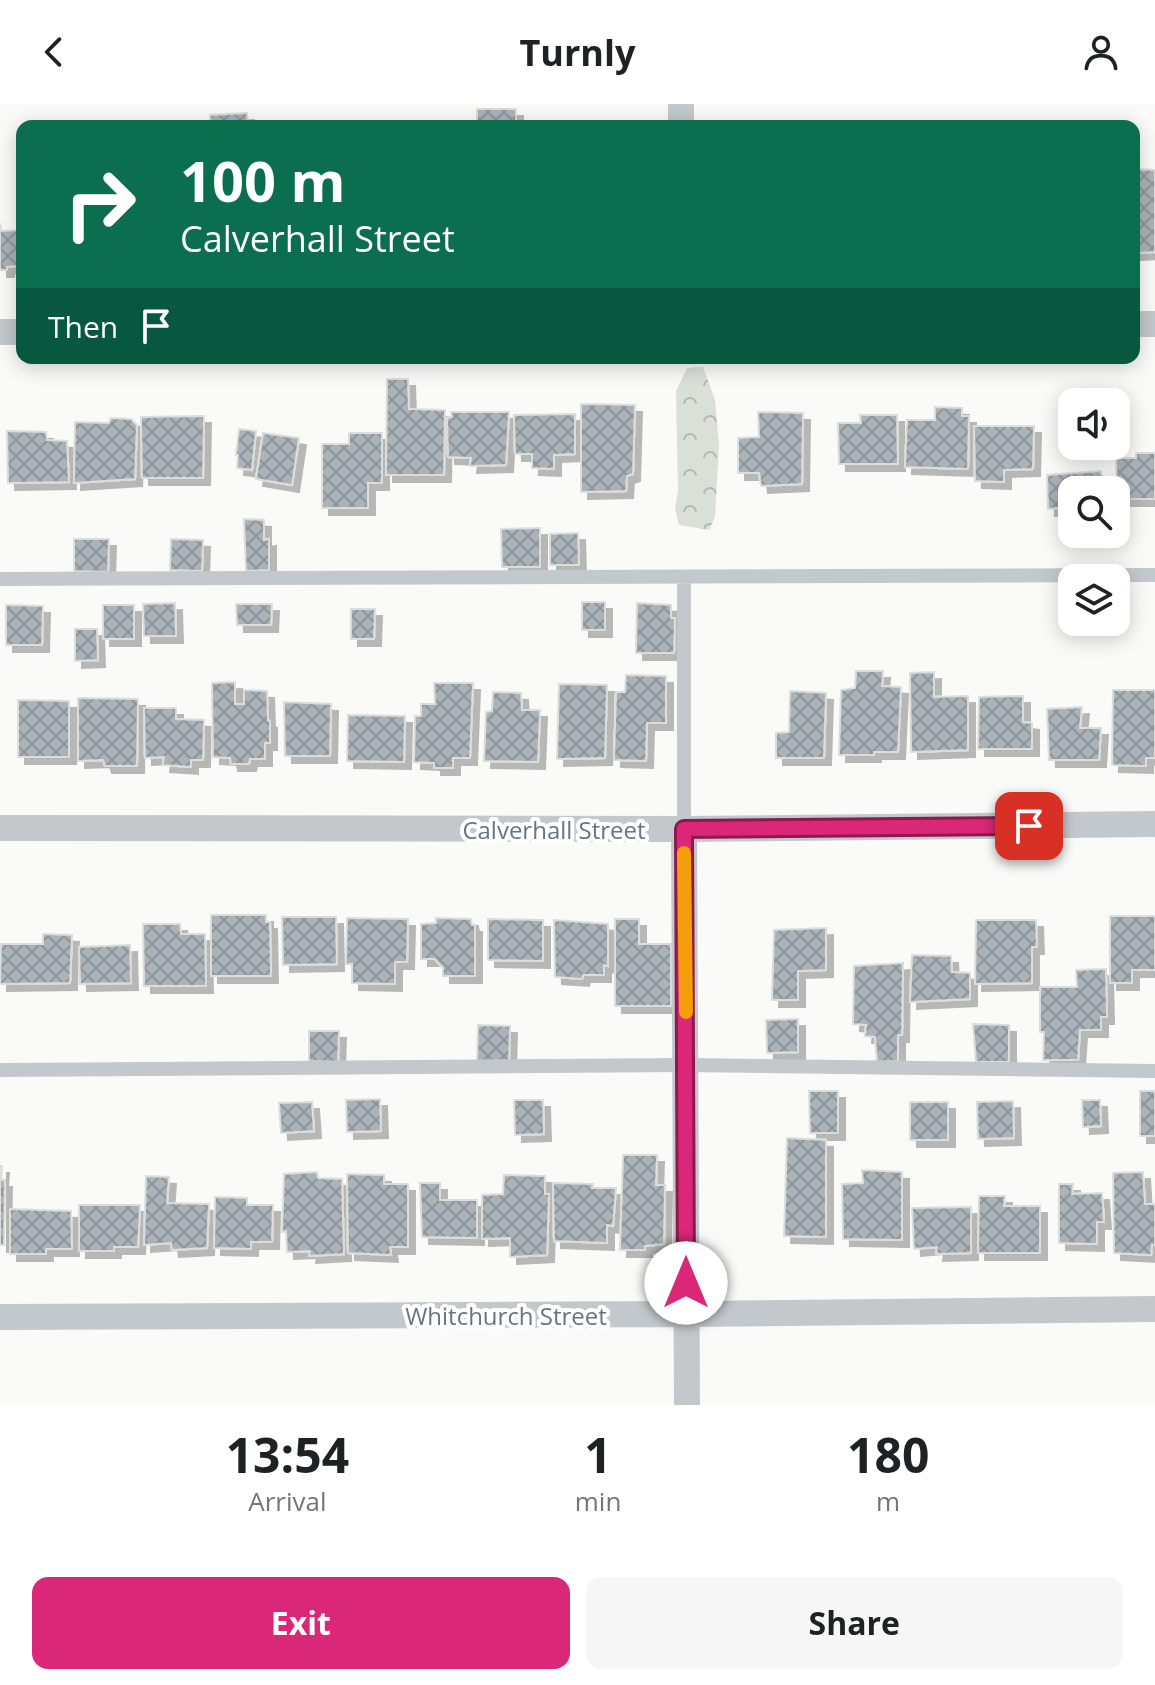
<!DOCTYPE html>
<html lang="en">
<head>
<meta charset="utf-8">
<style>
  :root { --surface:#fff; --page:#f6f6f6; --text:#202124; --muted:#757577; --accent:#db2777 }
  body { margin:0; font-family:"Open Sans",sans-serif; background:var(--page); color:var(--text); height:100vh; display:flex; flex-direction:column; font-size:30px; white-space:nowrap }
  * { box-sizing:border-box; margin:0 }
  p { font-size:26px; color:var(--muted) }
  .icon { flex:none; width:44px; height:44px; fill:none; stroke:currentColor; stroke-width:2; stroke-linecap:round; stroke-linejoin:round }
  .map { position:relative; height:1301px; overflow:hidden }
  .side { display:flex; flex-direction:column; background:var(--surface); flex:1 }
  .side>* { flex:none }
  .banner { position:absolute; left:16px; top:16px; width:1124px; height:244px; border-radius:16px; box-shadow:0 4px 20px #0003; background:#0b6e4f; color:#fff; overflow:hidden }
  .controls { position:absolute; left:1058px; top:284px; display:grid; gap:16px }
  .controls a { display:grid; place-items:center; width:72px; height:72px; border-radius:16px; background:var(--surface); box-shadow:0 4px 20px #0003; font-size:40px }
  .pin { position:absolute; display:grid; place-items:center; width:68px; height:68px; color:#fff; margin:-34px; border-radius:16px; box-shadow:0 4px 12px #0006 }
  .me { position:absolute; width:88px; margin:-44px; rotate:0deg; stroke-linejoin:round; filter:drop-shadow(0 0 6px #0008) }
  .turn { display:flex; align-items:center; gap:28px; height:168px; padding:0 32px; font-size:36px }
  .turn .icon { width:104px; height:104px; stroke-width:2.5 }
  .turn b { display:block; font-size:56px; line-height:68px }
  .then { display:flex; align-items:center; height:76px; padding:0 32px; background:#0003; gap:16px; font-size:30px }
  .eta { display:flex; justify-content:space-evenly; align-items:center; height:136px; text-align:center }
  .eta b { font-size:48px; font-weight:700; line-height:56px }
  .action { display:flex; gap:16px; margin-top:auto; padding:16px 32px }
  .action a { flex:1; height:92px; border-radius:16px; background:var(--accent); color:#fff; font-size:32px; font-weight:700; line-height:92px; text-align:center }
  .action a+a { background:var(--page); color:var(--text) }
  header { display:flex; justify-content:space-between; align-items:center; height:104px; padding:0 32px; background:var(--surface); font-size:36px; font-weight:700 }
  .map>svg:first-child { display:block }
  .forest { fill:url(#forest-crowns) }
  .building { fill:url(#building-cross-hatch); stroke:#dcdcda; stroke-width:2; filter:url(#shadow) }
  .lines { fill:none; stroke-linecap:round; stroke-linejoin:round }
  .service { stroke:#c3c8cc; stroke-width:14 }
  .minor { stroke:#c3c8cc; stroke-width:26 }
  .route-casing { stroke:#8e194d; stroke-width:20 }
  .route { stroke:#db2777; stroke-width:14 }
  .slow { stroke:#f59e0b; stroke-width:14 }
  .labels { text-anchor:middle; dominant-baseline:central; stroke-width:8; stroke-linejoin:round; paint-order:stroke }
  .street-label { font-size:24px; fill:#657683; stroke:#fff }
</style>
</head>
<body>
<header><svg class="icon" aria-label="back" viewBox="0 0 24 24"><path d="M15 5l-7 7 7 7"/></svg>Turnly<svg class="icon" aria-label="person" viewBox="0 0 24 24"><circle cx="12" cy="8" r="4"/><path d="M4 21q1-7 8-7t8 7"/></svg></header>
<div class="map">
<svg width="1155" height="1301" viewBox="0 0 1155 1301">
  <defs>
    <pattern id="forest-crowns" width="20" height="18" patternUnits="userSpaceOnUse" patternTransform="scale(2)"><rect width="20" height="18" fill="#dadfd7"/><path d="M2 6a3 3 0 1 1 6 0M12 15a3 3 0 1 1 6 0" fill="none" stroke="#b4b9b4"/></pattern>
    <pattern id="building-cross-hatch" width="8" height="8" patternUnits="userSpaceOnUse" patternTransform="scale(2)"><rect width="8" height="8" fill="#aab3b9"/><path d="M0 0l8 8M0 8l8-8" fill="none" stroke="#8e969c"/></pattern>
    <filter id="shadow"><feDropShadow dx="7" dy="7" stdDeviation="0" flood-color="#0004"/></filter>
  </defs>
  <rect width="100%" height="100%" fill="#fafaf8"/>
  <path class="forest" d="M703,263L715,296L719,341L715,413L709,426L679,421L675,404L678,387L676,287L687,264Z"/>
  <path class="building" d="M477,5H516V22H477Z
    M247,9L248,22H210V11Z
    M1134,65L1155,66V148L1134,149Z
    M0,119L1,127L22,126V151H18L17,162L7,163V166H0Z
    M387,275H408L409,305L445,306L444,371H386Z
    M581,300L635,301L633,370L627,372L626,387L581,388Z
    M935,303L962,304V312H969L968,365L905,363L907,316H935Z
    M451,308H509L506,361L470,362L471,354L448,353L447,314L452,313Z
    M758,308L803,309L802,380L761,382L759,369H738V334L759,333Z
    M575,310V350L554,351V365L532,364V350H515L514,311Z
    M860,311H897L898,360H839L838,319H861Z
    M204,312L203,374H142L141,313Z
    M111,314L131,315L137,321L135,375L74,379L75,318L109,319Z
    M974,322H1034L1033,365L1004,366V378L975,377Z
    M239,325L256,327L252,366L237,364L238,351H236Z
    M7,327L46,328L47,336L67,337L69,378L8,379Z
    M263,329L299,334L292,381L256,375Z
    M349,329H382V379H368V404H322V340H349Z
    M1136,349H1155V395H1117L1116,354H1136Z
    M1101,367L1103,386H1072V403L1048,405L1047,371Z
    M244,415L264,416V436L269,435V466L246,467Z
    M540,424V463H502L501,425Z
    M578,429L579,461H550V430Z
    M74,435H109L108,468L74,467Z
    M171,435L203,436L202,467L170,466Z
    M582,498H605V526H582Z
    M175,499L176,532H144L143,500Z
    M637,499L671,501V514H675L674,549H636Z
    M236,500H272L271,521H237Z
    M6,501L43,502L42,541H6Z
    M103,501H134V535H103Z
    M351,505H375L374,535H351Z
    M75,525H97L98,556L75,557Z
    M856,567H883L882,582L901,583L898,648H874V651H839L841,586L855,584Z
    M934,568V593L968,592V646L911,648L910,569Z
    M626,571L666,572V619H647L646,657L614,656L616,588H625Z
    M235,578V600H244V586L267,587L268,616L270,617V639H265V655H250L249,660H231L230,654L213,653L212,579Z
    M434,579H473L470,654H453V664H434V659L414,658L415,612H421V600H435Z
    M559,580L607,581L605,654L557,655Z
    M1113,586H1155V654H1146V662L1112,661Z
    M790,587L826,589L824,654H776V629L789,628Z
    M493,588L521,589L522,606H540L538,658L484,657L486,608L492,607Z
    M1023,592V618L1032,619V645H978L979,593Z
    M78,594L138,595L137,662H105L103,656L78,657Z
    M18,596L69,597V653H18Z
    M284,598L331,600L330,652H285Z
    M1082,603L1080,624H1101L1099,656H1049L1047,605Z
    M144,604H176V615L204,616L203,656H191V663L163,661L164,653L145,654Z
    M348,611L405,612L404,658L347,657Z
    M211,811H266V818H270L271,872H211Z
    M1110,812H1155V866H1132V879H1110Z
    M282,813H336L337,860L283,861Z
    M347,814L408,815L407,858H395V880L352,879V860H346Z
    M436,814L471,815L472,821H475V872H443V864L435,855H421V820L436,819Z
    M488,815L543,816V857L488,856Z
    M615,815H639V840H671V902H615Z
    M554,816L608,820V862L604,861V871H583L582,875L555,873Z
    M976,816H1036L1037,843H1032V879L975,880Z
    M143,820H180L181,830H205L206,882H144Z
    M826,824V866L798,867V896H772L774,826Z
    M43,830L72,831L70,879L0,880L1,840H43Z
    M130,841L131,879L80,880L79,843Z
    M912,851L951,852L952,868L970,869V895L910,898Z
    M903,859L902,931H898V957L877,958L875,933L865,932L866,921L853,920L854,862Z
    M1106,865L1107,913H1101V926H1080L1078,956H1043L1044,928H1040V883H1077L1076,866Z
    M798,915V948L767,949L766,916Z
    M973,920L1009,921V958H976Z
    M478,921L510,922L509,958L477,957Z
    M309,927H339L338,958L309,957Z
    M809,987H838V1029H810Z
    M1140,987H1155V1032H1140Z
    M380,995L381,1027L347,1028L346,996Z
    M514,996H543L544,1030L515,1031Z
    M1082,996H1100L1101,1022L1083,1023Z
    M1013,997L1014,1034L978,1035L977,998Z
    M312,998L314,1027L281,1029L279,999Z
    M910,998H948V1036H910Z
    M787,1034L826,1036V1133L784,1132Z
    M623,1051H657L656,1081H665L664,1140L645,1142V1146H620Z
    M0,1062H2L1,1076H5L4,1141H0Z
    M862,1066L902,1068V1136L843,1135L842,1080L863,1079Z
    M317,1068L318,1074L342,1075L344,1150L309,1152L310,1147L287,1148L286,1127L282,1128L284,1070Z
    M1143,1068L1145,1100H1155V1141H1152L1151,1151L1114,1149L1113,1069Z
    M347,1070L384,1071V1080H408V1143H390L391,1151L348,1149Z
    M504,1071L545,1072V1090H549L547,1151L510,1153V1134L482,1135V1091L503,1090Z
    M146,1072L169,1073L167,1099L209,1100L207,1144L172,1146L171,1139L144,1141Z
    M420,1079H440V1096H477V1134L422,1133Z
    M553,1079L593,1080L592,1084H616L613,1122L607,1121V1139L554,1137Z
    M1059,1080H1073L1072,1090L1102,1089L1104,1118H1097V1140L1059,1139Z
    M979,1092H1005L1004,1102H1040V1149H978Z
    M215,1093L247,1094V1101H273L272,1138H251V1145L214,1144Z
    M79,1101H140L138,1143H114V1147H79Z
    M971,1103V1149L936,1150L937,1143L914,1145L912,1104Z
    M10,1105L71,1107L72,1145H46V1150H10Z"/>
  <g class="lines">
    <path class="service" d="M684,474V725
      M0,475L1155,471
      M0,966L686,961L1155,967"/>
    <path class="minor" d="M681,22V0
      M1134,220H1155
      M0,228H22
      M0,724L684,725L1155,720
      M684,725L687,1301
      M0,1213L686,1210L1155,1205"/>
  </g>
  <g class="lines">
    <defs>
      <path id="route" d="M686,1179L684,725L1029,722"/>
    </defs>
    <use href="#route" class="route-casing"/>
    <use href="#route" class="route"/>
    <path class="slow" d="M684,749L686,908"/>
  </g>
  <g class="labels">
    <g class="street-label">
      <text x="554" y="725">Calverhall Street</text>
      <text x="506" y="1211">Whitchurch Street</text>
    </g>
  </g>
</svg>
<div class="controls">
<a><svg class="icon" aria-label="sound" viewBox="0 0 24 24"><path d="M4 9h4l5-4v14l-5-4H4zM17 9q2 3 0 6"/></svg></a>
<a><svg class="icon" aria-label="search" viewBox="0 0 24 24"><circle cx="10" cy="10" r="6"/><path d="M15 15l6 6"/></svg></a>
<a><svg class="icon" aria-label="layers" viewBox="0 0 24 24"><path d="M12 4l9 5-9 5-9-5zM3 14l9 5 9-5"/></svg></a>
</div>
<div class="pin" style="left:1029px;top:722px;background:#d93025"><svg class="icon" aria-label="arrive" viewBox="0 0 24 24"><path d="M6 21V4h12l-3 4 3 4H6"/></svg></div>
<svg class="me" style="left:686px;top:1179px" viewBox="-20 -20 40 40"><circle r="19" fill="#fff"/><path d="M0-13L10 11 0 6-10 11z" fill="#db2777"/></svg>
<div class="banner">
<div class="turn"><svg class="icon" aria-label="right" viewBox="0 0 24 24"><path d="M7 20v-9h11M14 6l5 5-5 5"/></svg><div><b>100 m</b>Calverhall Street</div></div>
<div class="then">Then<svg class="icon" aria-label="arrive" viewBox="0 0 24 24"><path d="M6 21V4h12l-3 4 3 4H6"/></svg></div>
</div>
</div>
<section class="side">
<div class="eta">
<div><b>13:54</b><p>Arrival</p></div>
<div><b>1</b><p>min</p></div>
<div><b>180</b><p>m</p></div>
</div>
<div class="action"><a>Exit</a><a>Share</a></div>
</section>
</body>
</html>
